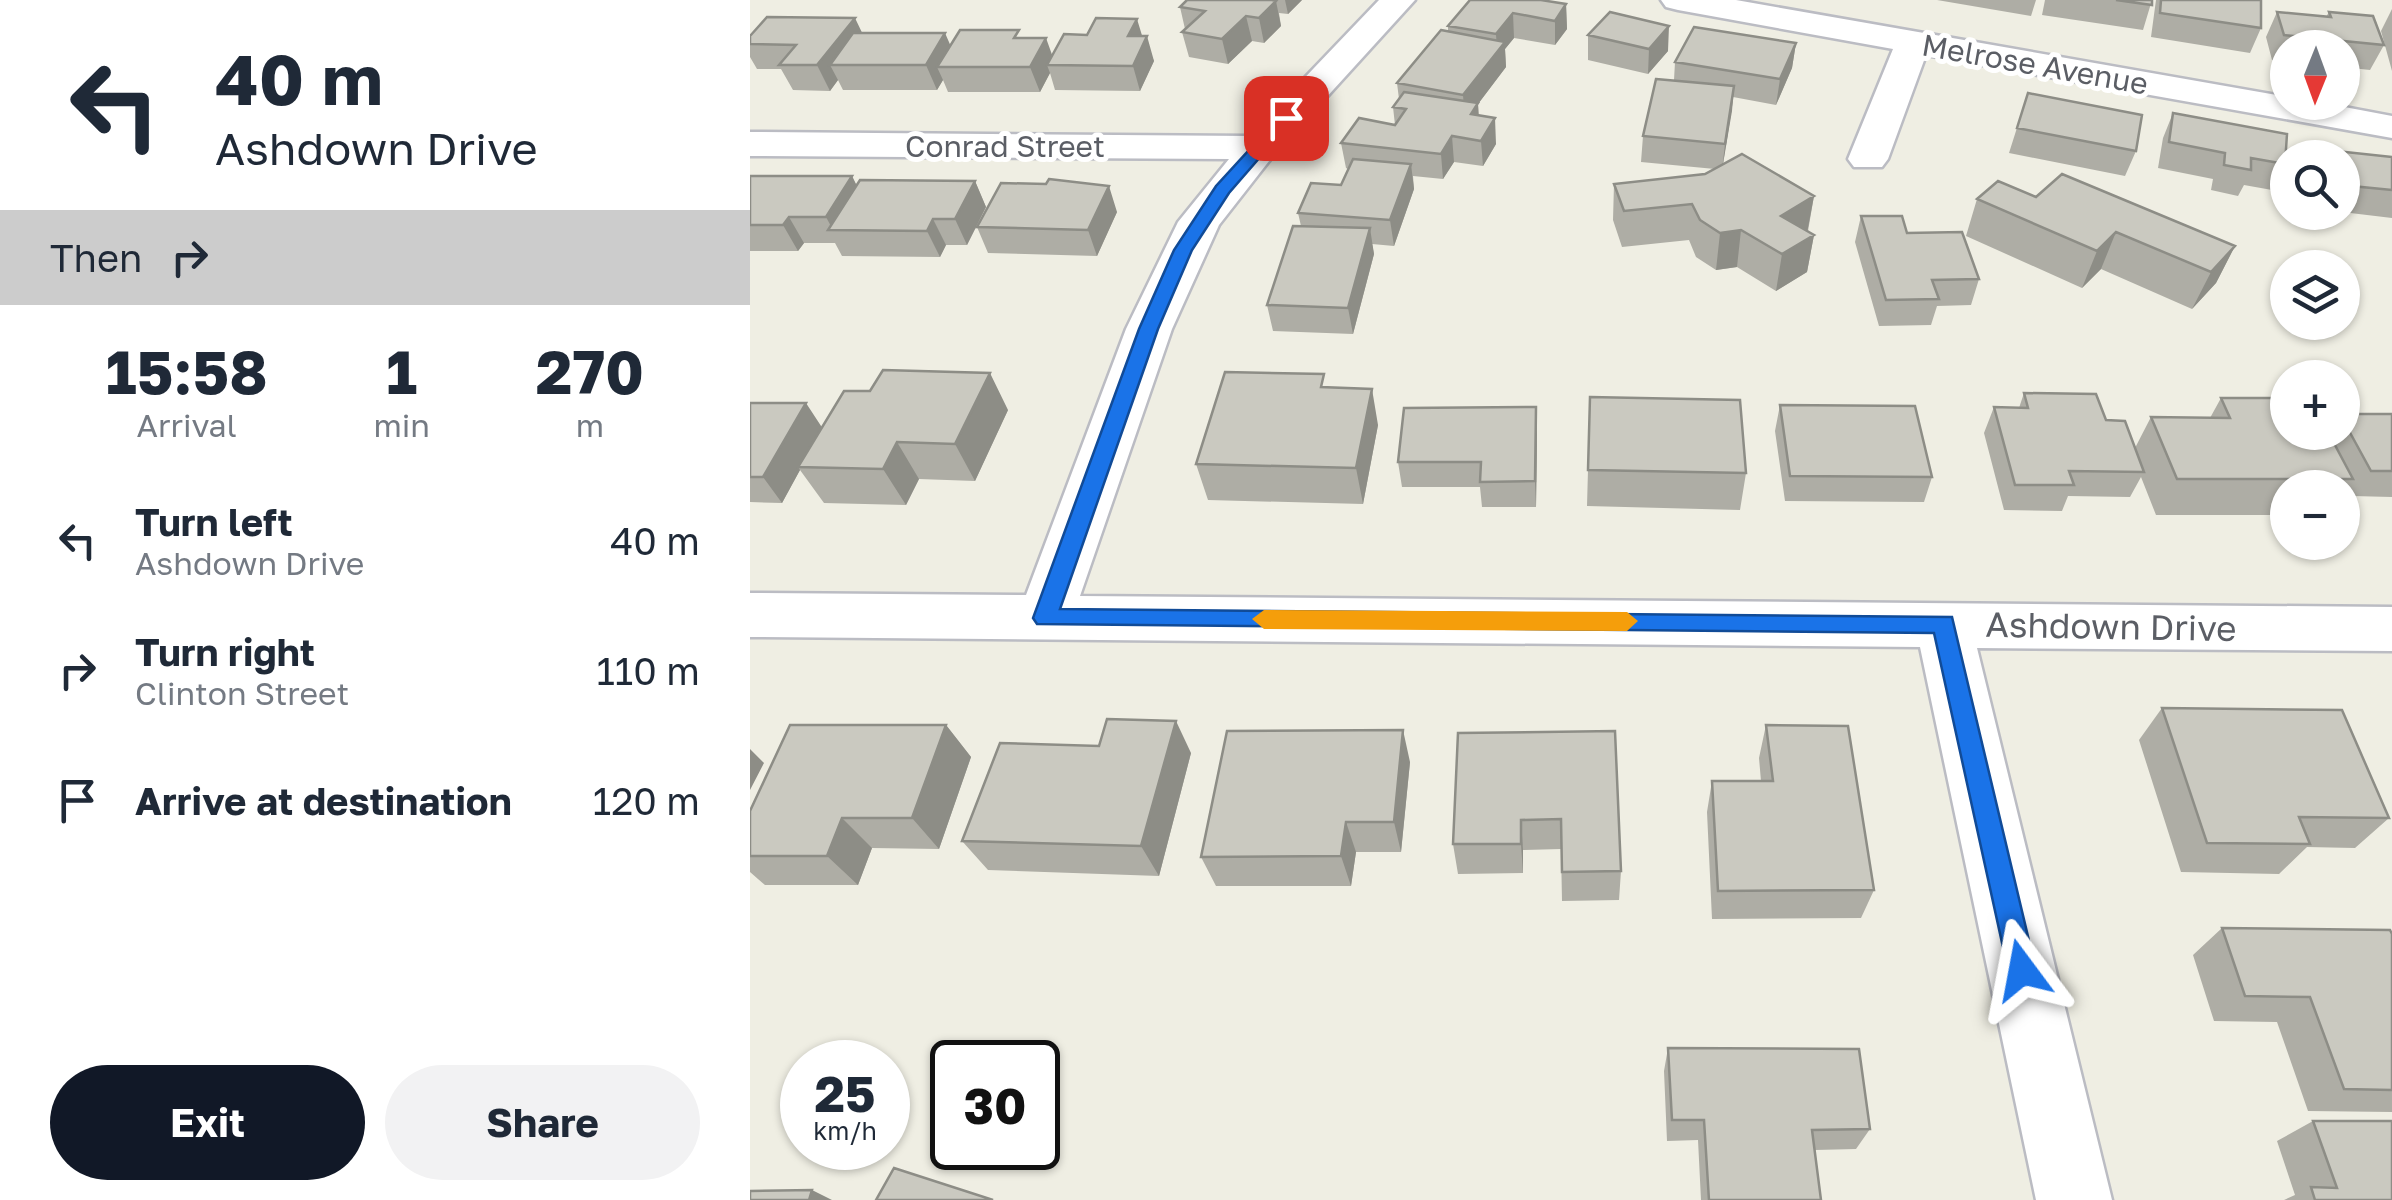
<!DOCTYPE html>
<html lang="en">
<head>
<meta charset="utf-8">
<style>
  :root { --surface:#fff; --page:#f2f2f3; --text:#1f2937; --muted:#747a83; --accent:#111827 }
  body { margin:0; font-family:"Golos Text",sans-serif; background:var(--page); color:var(--text); height:100vh; display:flex; flex-direction:column; font-size:38px; white-space:nowrap }
  * { box-sizing:border-box; margin:0 }
  p { font-size:32px; color:var(--muted) }
  .icon { flex:none; width:55px; height:55px; fill:none; stroke:currentColor; stroke-width:2; stroke-linecap:round; stroke-linejoin:round }
  .map { position:relative; flex:1; overflow:hidden }
  .panel { display:flex; flex-direction:column; background:var(--surface); width:750px }
  .panel>* { flex:none }
  .guide { background:#fff; color:var(--text); overflow:hidden }
  .needle { width:65px; rotate:181deg }
  .buttons { position:absolute; left:1520px; top:30px; display:grid; gap:20px }
  .buttons a { display:grid; place-items:center; width:90px; height:90px; border-radius:50%; background:var(--surface); box-shadow:0 2px 8px #0004; font-size:50px }
  .speed { position:absolute; left:30px; top:1040px; display:flex; gap:20px; font-size:50px; font-weight:700; text-align:center }
  .speed>* { display:grid; place-content:center; width:130px; height:130px; border-radius:50%; background:var(--surface); box-shadow:0 2px 8px #0004; line-height:1 }
  .speed small { font-size:25px; font-weight:400 }
  .speed .limit { border:5px solid #111; border-radius:15px; background:#fff; color:#111 }
  .pin { position:absolute; display:grid; place-items:center; width:85px; height:85px; color:#fff; margin:-42px; border-radius:20px; box-shadow:0 5px 15px #0006 }
  .me { position:absolute; width:110px; margin:-55px; rotate:347deg; stroke-linejoin:round; filter:drop-shadow(0 0 8px #0008) }
  .turn { display:flex; align-items:center; gap:35px; height:210px; padding:0 50px; font-size:45px }
  .turn .icon { width:130px; height:130px; stroke-width:2.5 }
  .turn b { display:block; font-size:70px; line-height:85px }
  .then { display:flex; align-items:center; height:95px; padding:0 50px; background:#0003; gap:20px; font-size:38px }
  .eta { display:flex; justify-content:space-evenly; align-items:center; height:170px; text-align:center }
  .eta b { font-size:60px; font-weight:700; line-height:70px }
  .button { display:flex; gap:20px; margin-top:auto; padding:20px 50px }
  .button a { flex:1; height:115px; border-radius:60px; background:var(--accent); color:#fff; font-size:40px; font-weight:700; line-height:115px; text-align:center }
  .button a+a { background:var(--page); color:var(--text) }
  ul { padding:0; list-style:none }
  li { display:flex; align-items:center; gap:30px; height:130px; padding:0 50px }
  li div { flex:1 }
  li b { display:block; font-size:38px }
  li em { font-style:normal }
  main { display:flex; flex:1; min-height:0 }
  .map>svg:first-child { display:block }
  .lines { fill:none; stroke-linecap:round; stroke-linejoin:round }
  .minor-casing { stroke:#bbbcc3; stroke-width:5 }
  .minor { fill:#fff; fill-rule:evenodd }
  .wall { fill:#aeada5 }
  .shaded-wall { fill:#8d8d86 }
  .building { fill:#cac9c0; stroke:#8d8d86; stroke-width:2.5 }
  .route { fill:#1a73e8; stroke:#114b97; stroke-width:2.5 }
  .slow { fill:#f59e0b }
  .labels { text-anchor:middle; dominant-baseline:central; stroke-width:10; stroke-linejoin:round; paint-order:stroke }
  .far-street-label { font-size:30px; fill:#5b5e65; stroke:#fff }
  .street-label { font-size:35px; fill:#5b5e65; stroke:#fff }
</style>
</head>
<body>
<main>
<section class="panel">
<div class="guide">
<div class="turn"><svg class="icon" aria-label="left" viewBox="0 0 24 24"><path d="M17 20v-9H6M10 6l-5 5 5 5"/></svg><div><b>40 m</b>Ashdown Drive</div></div>
<div class="then">Then<svg class="icon" aria-label="right" viewBox="0 0 24 24"><path d="M7 20v-9h11M14 6l5 5-5 5"/></svg></div>
</div>
<div class="eta">
<div><b>15:58</b><p>Arrival</p></div>
<div><b>1</b><p>min</p></div>
<div><b>270</b><p>m</p></div>
</div>
<ul>
<li><svg class="icon" aria-label="left" viewBox="0 0 24 24"><path d="M17 20v-9H6M10 6l-5 5 5 5"/></svg><div><b>Turn left</b><p>Ashdown Drive</p></div><em>40 m</em></li>
<li><svg class="icon" aria-label="right" viewBox="0 0 24 24"><path d="M7 20v-9h11M14 6l5 5-5 5"/></svg><div><b>Turn right</b><p>Clinton Street</p></div><em>110 m</em></li>
<li><svg class="icon" aria-label="arrive" viewBox="0 0 24 24"><path d="M6 21V4h12l-3 4 3 4H6"/></svg><div><b>Arrive at destination</b></div><em>120 m</em></li>
</ul>
<div class="button"><a>Exit</a><a>Share</a></div>
</section>
<div class="map">
<svg width="1642" height="1200" viewBox="0 0 1642 1200">
  <rect width="100%" height="100%" fill="#efeee3"/>
  <g class="lines">
    <defs>
      <path id="minor" d="M629,0H665L523,156L469,225L422,329L330,596L1642,607V651L1227,648L1362,1200H1286L1170,647L0,637V593L276,595L376,329L428,222L479,159L0,156V132L499,136Z
        M911,0H986L1538,97V102H1568L1642,116V138L1176,55L1138,159L1132,167H1104L1098,159L1143,49L928,10L916,7Z"/>
    </defs>
    <use href="#minor" class="minor-casing"/>
    <use href="#minor" class="minor"/>
  </g>
  <path class="wall" d="M437,0H552L538,14L529,13L531,26L514,43L502,41L478,64L439,57L432,32L435,29L430,7Z
    M720,0L816,4L817,29L805,45L764,38L755,49L756,67L728,104L729,116L746,144L733,166L704,162L693,179L663,176L664,189L644,246L622,244L624,254L603,334L523,331L517,305L551,226L548,213L591,185L598,169L596,168L591,143L645,125L643,107L649,99L647,83L698,32V26Z
    M1187,0H1286L1281,16Z
    M1295,0H1402L1393,30L1292,15Z
    M1406,0H1511V28L1500,53L1401,37Z
    M1642,9V71L1631,31Z
    M1527,12L1576,17L1579,12L1634,45L1620,70L1592,67V48H1538V61L1522,60L1516,37Z
    M112,33L201,45L272,38L302,55L392,36L404,61L390,91L305,90L300,73L290,92H198L193,80L187,90H93L88,80L80,91L43,90L31,69H7L0,57V36Z
    M838,35L918,51L898,74L838,60Z
    M1046,43L1042,68L1026,105L983,97L973,164L1064,196L1058,231L1064,235L1057,272L1026,291L987,267L966,270L946,257L939,240L872,247L863,220L864,184L955,174L965,169L891,162L893,136L924,80L925,62Z
    M1278,93L1386,151L1375,176L1259,153Z
    M1423,113L1535,164L1522,190L1494,185L1488,196L1461,190L1463,179L1408,168L1413,138Z
    M1549,147L1642,157V218L1592,212V158H1544Z
    M0,176H102L106,185L225,181L236,207L217,245H196L190,257L92,256L85,243H54L48,251H0Z
    M296,184L367,212L347,256L238,253L227,227Z
    M1227,199L1485,246L1466,283L1442,309L1351,269L1332,288L1216,236Z
    M1111,216L1157,233L1229,279L1221,305L1187,306L1181,325L1129,326L1105,242Z
    M577,388L628,425L613,504L458,500L446,464Z
    M1274,393L1356,420L1385,448L1401,417L1460,418L1471,398L1538,432H1592V414H1642V497L1602,496L1597,487L1592,494V488H1538V515H1406L1391,477L1380,497L1318,496L1312,511L1254,510L1234,433L1244,407L1269,408Z
    M840,397L996,473L990,510L837,506Z
    M0,403L72,427L258,410L225,481L169,479L156,505L74,503L50,470L32,503L0,502Z
    M1030,405L1182,477L1174,502L1035,501L1025,431Z
    M787,433L786,507H732L730,487H652L648,462Z
    M1412,708L1639,818L1605,848L1557,847L1529,874L1431,872L1389,740Z
    M196,725L221,757L189,849L122,848L108,885H15L0,872V811Z
    M1016,725L1124,890L1111,918L962,919L957,812L962,781H1011L1009,758Z
    M708,733L871,871L869,900L812,901L811,849L773,850V873L708,874L703,844Z
    M349,746L441,753L409,876L238,870L212,841Z
    M660,762L651,852H606L601,886H466L451,857Z
    M1472,928L1642,934V1112L1558,1111L1527,1022L1464,1021L1443,955Z
    M918,1048L1120,1129L1106,1149L1065,1150L1071,1200H951L948,1140L917,1141L914,1071Z
    M1563,1121L1642,1200H1534L1545,1195L1527,1141Z"/>
  <path class="shaded-wall" d="M535,0H552L538,14Z
    M526,1L531,26L514,43L509,18Z
    M816,4L817,29L805,45V21Z
    M763,13L764,38L755,49L756,67L728,104L729,129L715,121L713,95L747,52L746,34Z
    M496,16L502,41L478,64L472,39Z
    M105,18L117,43L80,65L88,80L80,91L67,65Z
    M387,19L394,42L397,36L404,61L390,91L383,66L378,36Z
    M919,26L918,51L898,74L899,49Z
    M195,33L206,58L187,67L193,80L187,90L176,65Z
    M296,38L305,63L297,65L300,73L290,92L280,67Z
    M1046,43L1042,68L1026,105L1030,79Z
    M984,86L982,111L972,170L975,144Z
    M745,118L746,144L733,166L731,141Z
    M702,136L704,162L693,179L691,154Z
    M661,164L664,189L644,246L640,220Z
    M102,176L115,202L83,230L76,217Z
    M225,181L236,207L217,245L205,219Z
    M359,186L367,212L347,256L338,230Z
    M1064,196L1057,233L1031,216Z
    M39,217L54,243L48,251L33,225Z
    M183,219L196,245L190,257L177,231Z
    M620,228L624,254L603,334L598,308Z
    M991,230L987,267L966,270L970,233Z
    M1366,232L1351,269L1332,288L1347,251Z
    M1064,235L1057,272L1026,291L1032,254Z
    M1485,246L1466,283L1442,309L1461,272Z
    M240,373L258,410L225,481L205,444Z
    M622,389L628,425L613,504L606,468Z
    M56,403L73,429L48,467L50,470L32,503L13,477Z
    M786,407L787,433L786,507L785,481Z
    M147,442L169,479L156,505L133,469Z
    M426,721L441,753L409,876L391,846Z
    M196,725L221,757L189,849L162,818Z
    M653,730L660,762L651,852L644,822Z
    M0,749L14,763L0,790Z
    M92,818L122,848L108,885L77,856Z
    M771,820L773,850V873L771,844Z
    M596,822L606,852L601,886L591,856Z
    M62,1190L82,1200H59Z"/>
  <path class="building" d="M437,0H522L526,1L509,18L496,16L472,39L432,32L455,11L430,7Z
    M720,0H791L816,4L805,21L763,13L746,34L698,26Z
    M1366,0H1402V5Z
    M1411,0H1511V28L1410,13Z
    M860,12L919,26L899,49L838,35Z
    M1527,12L1581,17L1579,12L1623,16L1634,45L1534,35Z
    M17,17L105,18L67,65H29L46,45L0,44V36Z
    M346,18L387,19L378,36H397L383,66L297,65L314,34L337,35Z
    M944,27L1046,43L1030,79L925,62Z
    M210,30H269L264,38H296L280,67H187Z
    M691,30L755,42L713,95L647,83Z
    M103,33H195L176,65H80Z
    M906,79L984,86L975,144L893,136Z
    M654,92L728,103L721,114L745,118L731,141L702,136L691,154L591,143L609,118L645,125L656,109L643,107Z
    M1278,93L1392,115L1386,151L1267,128Z
    M1423,113L1537,134L1535,164L1501,158V170L1474,165L1475,153L1419,142Z
    M1549,147L1642,157V190L1592,185V158H1552Z
    M992,154L1064,196L1031,216L1064,235L1032,254L991,230L970,233L950,220L942,204L874,211L864,184L955,174Z
    M603,159L661,164L640,220L548,213L561,183L591,185Z
    M1312,174L1485,246L1461,272L1366,232L1347,251L1227,199L1248,181L1286,197Z
    M0,176H102L76,217H39L33,225H0Z
    M299,179L359,186L338,230L227,227L251,183L296,184Z
    M110,180L225,181L205,219H183L177,231L78,230Z
    M1111,216H1152L1157,233L1212,232L1229,279L1182,280L1189,299L1136,300Z
    M543,226L620,228L598,308L517,305Z
    M133,370L240,373L205,444L147,442L133,469L48,467L94,391H120Z
    M475,372L574,374L571,387L622,389L606,468L446,464Z
    M1274,393L1346,394L1356,420L1375,421L1394,472L1319,471L1324,485H1265L1244,407L1278,408Z
    M840,397L990,400L996,473L838,470Z
    M1471,398H1538V432H1578L1603,479H1427L1401,417L1480,418Z
    M0,403H56L13,477H0Z
    M1030,405L1165,406L1182,477L1040,476Z
    M786,407L785,481L730,482L731,462H648L654,408Z
    M1592,414H1642V471H1621L1592,418Z
    M1412,708L1592,710L1639,818L1549,817L1560,844L1457,843Z
    M357,719L426,721L391,846L212,841L250,743L349,746Z
    M40,725H196L162,818H92L77,856H0V811Z
    M1016,725L1098,726L1124,890L968,891L962,781H1023Z
    M653,730L644,822H596L591,856L451,857L477,731Z
    M865,731L871,871L812,872L811,819L771,820V844H703L708,733Z
    M1472,928L1640,930L1642,934V1090L1594,1089L1560,997L1495,996Z
    M918,1048L1109,1049L1120,1129L1062,1130L1071,1200H959L954,1120H922Z
    M1563,1121H1642V1200H1565L1561,1187L1587,1188Z
    M144,1168L243,1200H126Z
    M62,1190L59,1200H0V1191Z"/>
  <path class="route" d="M531,115L544,118L479,193L442,250L408,329L310,609L1202,617L1286,970L1282,979L1272,983L1262,979L1258,970L1184,633L287,624L283,618L389,329L424,250L466,186Z"/>
  <path class="slow" d="M514,610L877,612L888,621L877,631L514,629L502,619Z"/>
  <g class="labels">
    <g class="far-street-label">
      <text transform="translate(1285 64) rotate(10)">Melrose Avenue</text>
      <text x="255" y="146">Conrad Street</text>
    </g>
    <g class="street-label">
      <text transform="translate(1361 626) rotate(1)">Ashdown Drive</text>
    </g>
  </g>
</svg>
<div class="buttons">
<a><svg class="needle" viewBox="-14 -14 28 28"><path d="M0-13l5 13h-10z" fill="#e53935"/><path d="M0 13l5-13h-10z" fill="#747a83"/></svg></a>
<a><svg class="icon" aria-label="search" viewBox="0 0 24 24"><circle cx="10" cy="10" r="6"/><path d="M15 15l6 6"/></svg></a>
<a><svg class="icon" aria-label="layers" viewBox="0 0 24 24"><path d="M12 4l9 5-9 5-9-5zM3 14l9 5 9-5"/></svg></a>
<a>+</a>
<a>−</a>
</div>
<div class="speed"><div>25<small>km/h</small></div><div class="limit">30</div></div>
<div class="pin" style="left:536px;top:118px;background:#d93025"><svg class="icon" aria-label="arrive" viewBox="0 0 24 24"><path d="M6 21V4h12l-3 4 3 4H6"/></svg></div>
<svg class="me" style="left:1272px;top:970px" viewBox="-20 -20 40 40"><path d="M0-17L14 15 0 8-14 15z" fill="#1a73e8" stroke="#fff" stroke-width="4"/></svg>
</div>
</main>
</body>
</html>
